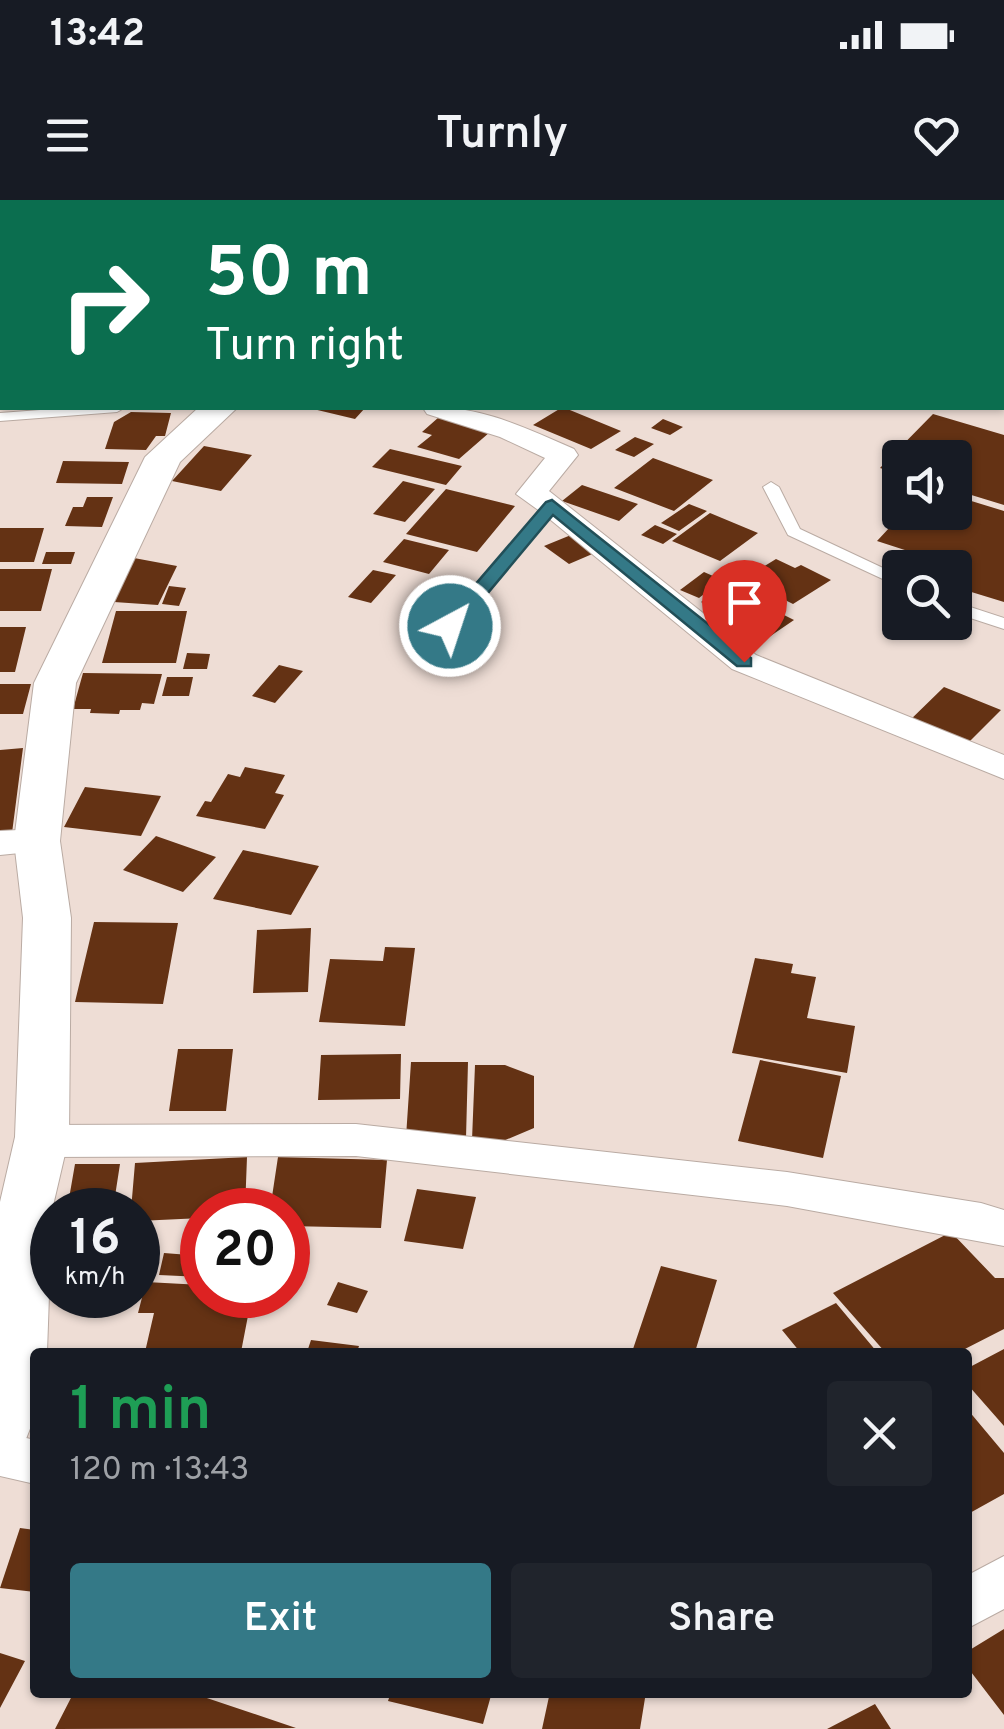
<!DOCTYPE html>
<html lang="en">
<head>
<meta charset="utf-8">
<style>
  :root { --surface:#171b24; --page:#20242c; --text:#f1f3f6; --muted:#9ea1a6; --accent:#347987 }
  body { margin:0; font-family:Overpass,sans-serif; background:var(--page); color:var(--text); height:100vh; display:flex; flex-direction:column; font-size:38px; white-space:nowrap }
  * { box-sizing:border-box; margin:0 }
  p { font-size:32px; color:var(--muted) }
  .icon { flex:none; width:55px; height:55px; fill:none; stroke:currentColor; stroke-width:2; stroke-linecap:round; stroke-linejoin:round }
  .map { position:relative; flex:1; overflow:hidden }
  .sheet { position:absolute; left:30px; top:1148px; width:942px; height:350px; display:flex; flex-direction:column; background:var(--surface); border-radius:10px; box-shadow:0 2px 8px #0004 }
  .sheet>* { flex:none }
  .banner { position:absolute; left:0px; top:0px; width:1005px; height:210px; box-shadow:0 2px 8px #0004; background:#0b6e4f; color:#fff; overflow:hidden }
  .fabs { position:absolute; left:882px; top:240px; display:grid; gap:20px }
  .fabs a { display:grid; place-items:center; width:90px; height:90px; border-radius:10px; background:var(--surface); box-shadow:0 2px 8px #0004; font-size:50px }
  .speed { position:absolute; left:30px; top:988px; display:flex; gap:20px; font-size:50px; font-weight:700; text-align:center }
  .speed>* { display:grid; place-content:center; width:130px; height:130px; border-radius:50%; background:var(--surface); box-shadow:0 2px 8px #0004; line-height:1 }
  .speed small { font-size:25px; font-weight:400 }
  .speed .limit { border:15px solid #d22; background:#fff; color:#111 }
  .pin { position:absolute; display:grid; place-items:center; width:85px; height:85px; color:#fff; margin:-102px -42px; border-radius:50% 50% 50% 0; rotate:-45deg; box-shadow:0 0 10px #0007 }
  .pin .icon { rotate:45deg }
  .me { position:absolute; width:110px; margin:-55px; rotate:40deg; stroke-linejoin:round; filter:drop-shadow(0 0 8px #0008) }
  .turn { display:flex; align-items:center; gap:35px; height:210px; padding:0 40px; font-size:45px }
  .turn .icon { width:130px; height:130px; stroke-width:2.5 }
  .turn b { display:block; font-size:70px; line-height:85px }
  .round { display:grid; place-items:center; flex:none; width:105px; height:105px; border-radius:10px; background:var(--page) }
  .headline { display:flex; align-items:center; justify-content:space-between; height:170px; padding:0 40px }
  h1 { font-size:60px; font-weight:600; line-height:75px; color:#1e9e55 }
  .primary-button { display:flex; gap:20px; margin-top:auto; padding:20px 40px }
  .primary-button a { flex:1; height:115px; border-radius:10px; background:var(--accent); color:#fff; font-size:40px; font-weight:600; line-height:115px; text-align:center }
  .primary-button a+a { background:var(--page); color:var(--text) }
  .status { display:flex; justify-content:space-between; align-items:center; height:70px; padding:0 50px; background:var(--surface); direction:ltr }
  .status svg { height:28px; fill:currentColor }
  header { display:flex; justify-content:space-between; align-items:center; height:130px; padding:0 40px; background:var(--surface); font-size:45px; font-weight:600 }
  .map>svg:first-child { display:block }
  .building { fill:#643214 }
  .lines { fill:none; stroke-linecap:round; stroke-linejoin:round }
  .service-casing { stroke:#baaba3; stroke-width:2 }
  .minor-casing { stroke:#baaba3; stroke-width:2 }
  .tertiary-casing { stroke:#baaba3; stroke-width:2 }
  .path { stroke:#a39690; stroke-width:5; stroke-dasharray:5 4; stroke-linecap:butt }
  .service { fill:#fff; fill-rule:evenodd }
  .minor { fill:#fff; fill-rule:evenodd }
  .tertiary { fill:#fff; fill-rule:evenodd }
  .route { fill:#347987; stroke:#224f58; stroke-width:2.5 }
</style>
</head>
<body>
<div class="status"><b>13:42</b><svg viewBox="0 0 49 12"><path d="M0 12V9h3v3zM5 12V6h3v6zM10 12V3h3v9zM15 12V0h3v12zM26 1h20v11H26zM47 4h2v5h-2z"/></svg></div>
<header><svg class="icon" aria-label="menu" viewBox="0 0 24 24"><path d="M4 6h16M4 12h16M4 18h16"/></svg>Turnly<svg class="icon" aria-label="heart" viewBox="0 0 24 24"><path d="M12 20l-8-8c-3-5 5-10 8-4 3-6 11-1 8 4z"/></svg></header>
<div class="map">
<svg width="1004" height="1529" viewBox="0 0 1004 1529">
  <rect width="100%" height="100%" fill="#eeddd5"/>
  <path class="building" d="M309,208H365L355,219Z
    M561,208H565L621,231L591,249L533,225Z
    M131,212L171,213L165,236H156L146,250L105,249L114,222Z
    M933,214L1004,235V305L955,290V258H900V274L880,268Z
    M439,217L490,232L459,259L417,247L432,235L422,232Z
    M663,219L683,227L670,235L651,228Z
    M635,237L654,244L634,257L615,250Z
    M204,246L252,255L221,291L172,281Z
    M390,249L462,266L446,285L372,267Z
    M653,258L713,280L674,311L614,288Z
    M63,261L129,262L122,284L56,283Z
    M403,281L435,289L405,322L373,314Z
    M582,285L638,304L619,321L562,301Z
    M446,289L515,306L477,352L406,334Z
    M955,296L1004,311V402L955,387V368H897L911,352L877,341L904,312H955Z
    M87,297H113L102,327L65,326L73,307H83Z
    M689,304L707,311L679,331L661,323Z
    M710,313L758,333L720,361L672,341Z
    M655,325L677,334L663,344L641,335Z
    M0,328H44L34,362H0Z
    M571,335L597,352L569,364L544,346Z
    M404,339L449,350L429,374L383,362Z
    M46,352H75L71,364H42Z
    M134,358L177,366L158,405L114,402Z
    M776,359L795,368L801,365L831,380L793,404L733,374L752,361L763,367Z
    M0,369H52L41,411H0Z
    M373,370L396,375L371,403L348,397Z
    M704,372L722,380L699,398L680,390Z
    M169,386L186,388L179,406L162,404Z
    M726,386L794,420L769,437L701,402Z
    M116,411H187L176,463H102Z
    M0,427H26L15,472H0Z
    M187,453L210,454L207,469H183Z
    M279,465L303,471L275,503L252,496Z
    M83,473L162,474L154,504L142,503L140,510H120L119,514L90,513L91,509H73Z
    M167,477H193L189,496H162Z
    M0,484H31L23,514H0Z
    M944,487L1001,510L962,549L905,525Z
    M23,548L12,633L0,634V550Z
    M245,567L285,575L275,593L284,595L265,629L196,616L205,601L211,602L228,574L240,577Z
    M85,587L161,596L141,636L64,627Z
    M156,636L216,657L183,692L123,670Z
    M243,650L319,666L291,715L213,699Z
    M94,722L178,723L163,804L75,802Z
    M311,728L308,792L253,793L257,730Z
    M385,747L415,748L405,826L319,822L330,759L383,761Z
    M755,758L793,764L791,773L816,777L807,818L855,826L847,873L732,853Z
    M178,849H233L226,911H169Z
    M401,854L400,899L318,900L321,855Z
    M760,860L841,876L823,958L738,941Z
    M411,862H468L466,938L406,937Z
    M475,865H505L534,876V928L503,941L472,940Z
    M247,957L245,1010H202V1018L138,1021V1010H131L135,963Z
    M278,957L387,960L381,1028L288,1026V1010H270Z
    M75,964H120L113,1009L67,1010Z
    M417,989L476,997L463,1049L404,1041Z
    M951,1032L995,1078H1004V1129L959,1152H885L833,1093Z
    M164,1053L202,1056V1077L159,1075Z
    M661,1066L717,1080L695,1152H632Z
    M146,1082L202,1085V1095H252L241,1152H145L154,1113H138Z
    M338,1082L368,1091L357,1113L327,1105Z
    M836,1103L877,1152H800L782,1130Z
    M311,1140L359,1146L357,1152H307Z
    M1004,1149V1226L968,1185V1168Z
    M968,1210L1004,1253V1294L968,1314Z
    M20,1328L35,1330V1392L0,1388Z
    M1004,1429V1515L968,1468V1451Z
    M0,1453L25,1461L0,1508Z
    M74,1492H189L296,1528L55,1529Z
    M391,1492H492L483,1524L388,1501Z
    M550,1492H646L640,1529H542Z
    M875,1504L891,1529H827Z"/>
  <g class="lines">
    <defs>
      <path id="service" d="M0,0H18L19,2L2,3Z
        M377,0H397L398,2H379Z
        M67,208H124L117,212L0,221V213Z
        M771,282L779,287L800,329L900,376V387L788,335L763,287Z
        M552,300L560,305L557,308L456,429H444V421L547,302Z
        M955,402L1004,418V429L955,413Z"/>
      <path id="minor" d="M423,208C477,204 524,227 574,249L578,255L549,291L756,455L1004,555V579L732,469L541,312L516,294L545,258L500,237L427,214Z
        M37,629L50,632L56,641L50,650L0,655V631Z
        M356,924L787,972L981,1003L1004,1010V1046L787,1006L356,956L41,957L26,953L19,941L26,929L41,925Z
        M0,1232L35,1240V1284L0,1276Z
        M1004,1356V1409L968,1428V1375Z"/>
      <path id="tertiary" d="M198,208H237L180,262L76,483L60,641L71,718L69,937L52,1010L47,1152H35V1216L22,1249L0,1256V1002L15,937L23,718L14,641L34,483L145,257Z"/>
    </defs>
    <use href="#service" class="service-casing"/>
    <use href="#minor" class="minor-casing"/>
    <use href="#tertiary" class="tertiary-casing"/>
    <path class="path" d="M908,0L916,2"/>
    <use href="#service" class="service"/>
    <use href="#minor" class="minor"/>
    <use href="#tertiary" class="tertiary"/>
  </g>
  <path class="route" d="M552,300L751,458V466H737L553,315L457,430H444V421L546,302Z"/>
</svg>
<div class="fabs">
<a><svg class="icon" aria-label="sound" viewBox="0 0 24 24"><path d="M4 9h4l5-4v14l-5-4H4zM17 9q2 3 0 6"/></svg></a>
<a><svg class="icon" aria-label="search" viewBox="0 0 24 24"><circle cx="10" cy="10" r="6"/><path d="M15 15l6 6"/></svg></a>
</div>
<div class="speed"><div>16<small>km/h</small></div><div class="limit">20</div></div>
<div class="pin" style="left:744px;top:462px;background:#d93025"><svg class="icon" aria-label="arrive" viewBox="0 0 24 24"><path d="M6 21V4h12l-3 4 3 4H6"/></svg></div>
<svg class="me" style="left:450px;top:426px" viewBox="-20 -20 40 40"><circle r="17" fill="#347987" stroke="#fff" stroke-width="3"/><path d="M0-11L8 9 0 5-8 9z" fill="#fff"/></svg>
<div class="banner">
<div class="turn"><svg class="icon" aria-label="right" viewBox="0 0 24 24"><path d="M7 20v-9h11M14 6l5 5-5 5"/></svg><div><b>50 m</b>Turn right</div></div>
</div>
<section class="sheet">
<div class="headline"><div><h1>1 min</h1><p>120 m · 13:43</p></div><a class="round"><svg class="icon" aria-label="close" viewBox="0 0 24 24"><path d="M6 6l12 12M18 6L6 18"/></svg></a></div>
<div class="primary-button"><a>Exit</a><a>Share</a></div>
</section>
</div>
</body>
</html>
